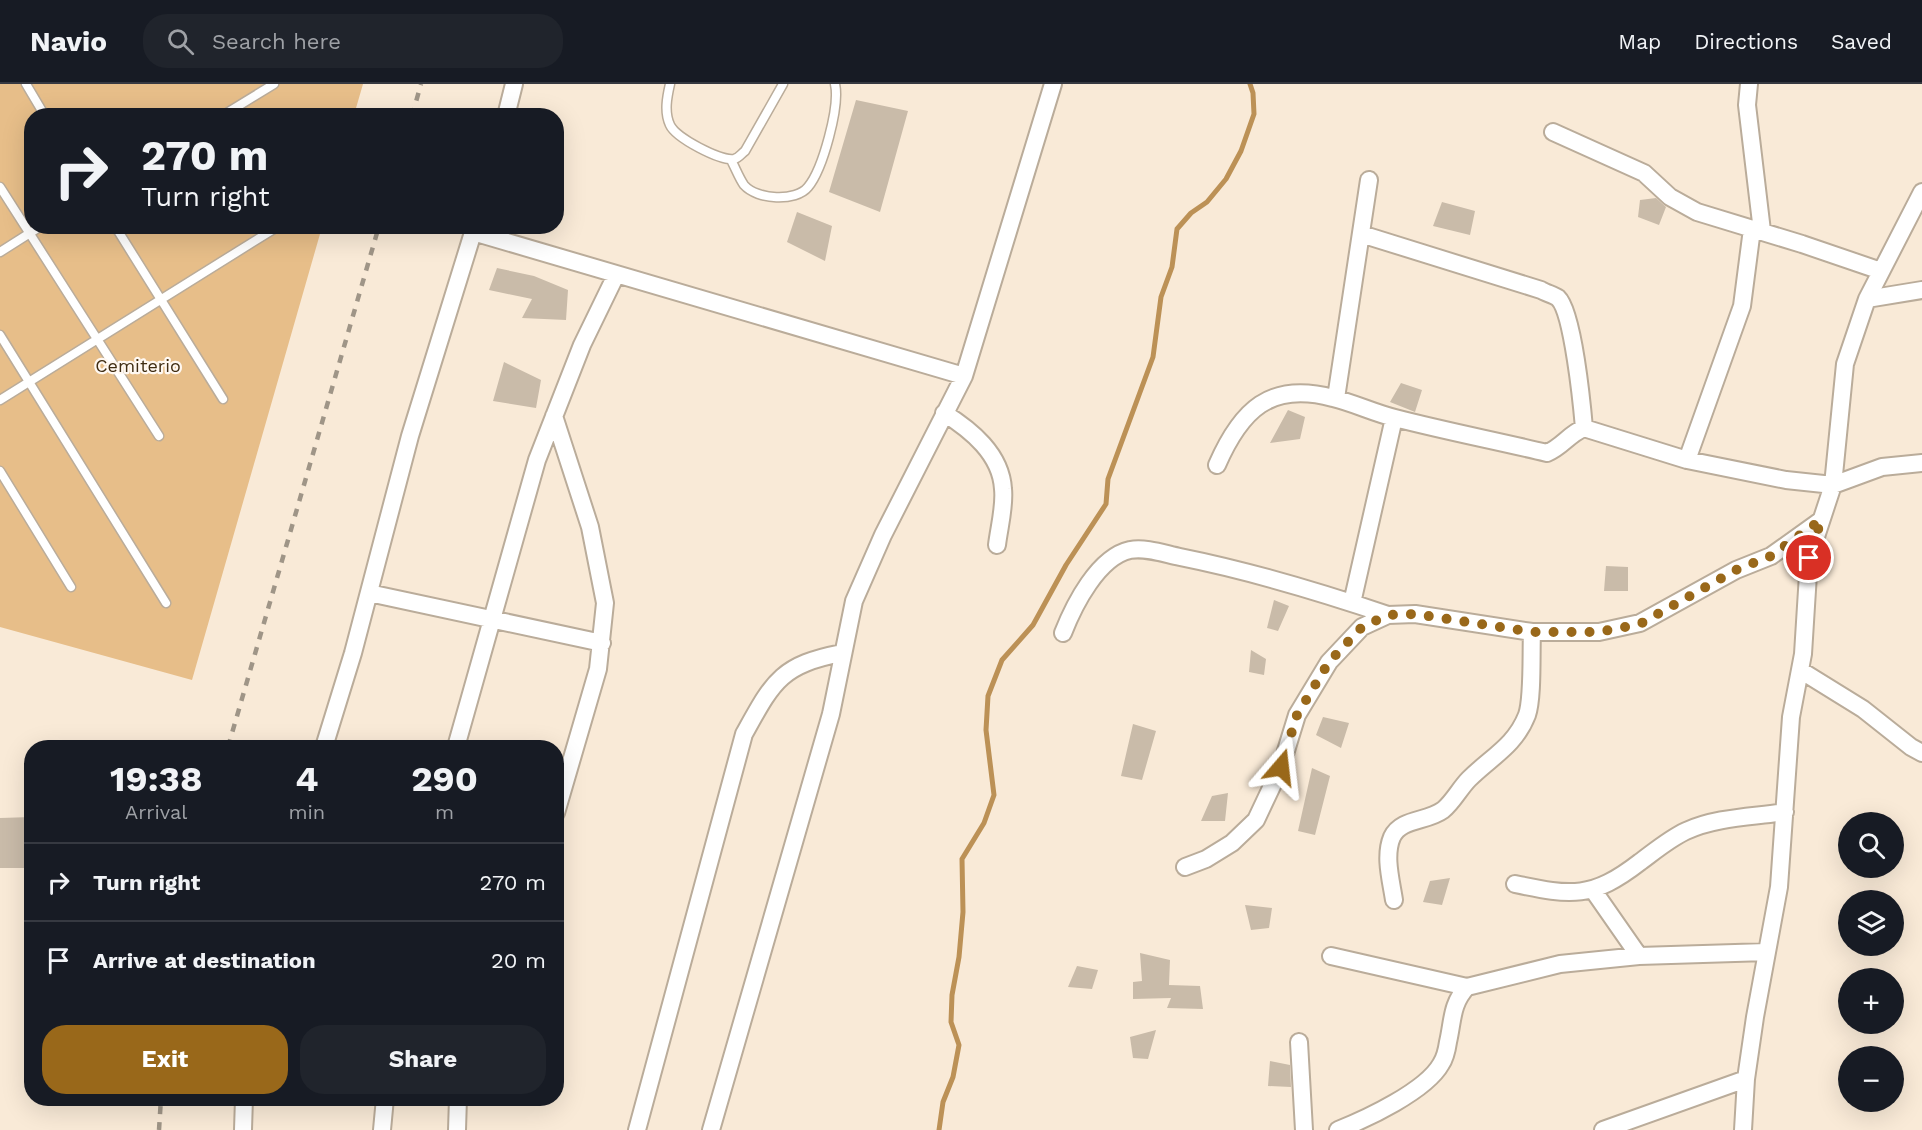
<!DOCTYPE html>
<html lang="en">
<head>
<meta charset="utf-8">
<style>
  :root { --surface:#171b24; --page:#20242c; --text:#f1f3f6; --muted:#9ea1a6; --line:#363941; --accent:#99681a }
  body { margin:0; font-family:"Work Sans",sans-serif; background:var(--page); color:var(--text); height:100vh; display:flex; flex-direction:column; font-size:22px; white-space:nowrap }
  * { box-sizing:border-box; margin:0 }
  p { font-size:20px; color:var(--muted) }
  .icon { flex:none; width:33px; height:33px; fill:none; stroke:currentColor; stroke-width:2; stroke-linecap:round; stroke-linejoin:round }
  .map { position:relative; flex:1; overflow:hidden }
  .side { position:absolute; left:24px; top:656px; width:540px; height:366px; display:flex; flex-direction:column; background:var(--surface); border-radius:24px; box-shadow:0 6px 24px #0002 }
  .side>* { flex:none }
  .banner { position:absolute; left:24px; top:24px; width:540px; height:126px; border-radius:24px; box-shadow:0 6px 24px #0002; background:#171b24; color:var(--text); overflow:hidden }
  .fabs { position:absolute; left:1838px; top:728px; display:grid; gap:12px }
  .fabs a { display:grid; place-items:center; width:66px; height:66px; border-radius:50%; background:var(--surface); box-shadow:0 6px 24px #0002; font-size:30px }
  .pin { position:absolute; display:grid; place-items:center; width:51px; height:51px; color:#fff; margin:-26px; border:3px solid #fff; border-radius:50%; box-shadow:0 2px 6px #0007 }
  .me { position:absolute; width:66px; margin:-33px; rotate:17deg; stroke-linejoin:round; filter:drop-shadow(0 0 4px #0008) }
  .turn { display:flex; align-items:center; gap:21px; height:126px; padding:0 18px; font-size:27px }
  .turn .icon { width:78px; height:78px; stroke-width:2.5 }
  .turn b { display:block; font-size:42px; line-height:51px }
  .eta { display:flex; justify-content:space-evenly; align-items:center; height:102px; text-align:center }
  .eta b { font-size:36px; font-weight:700; line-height:42px }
  .button { display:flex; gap:12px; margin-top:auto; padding:12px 18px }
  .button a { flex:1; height:69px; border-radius:24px; background:var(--accent); color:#fff; font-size:24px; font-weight:700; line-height:69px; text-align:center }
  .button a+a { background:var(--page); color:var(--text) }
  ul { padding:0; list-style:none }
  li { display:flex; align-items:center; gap:18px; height:78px; padding:0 18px; border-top:2px solid var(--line) }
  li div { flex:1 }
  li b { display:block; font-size:22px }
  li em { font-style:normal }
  header { display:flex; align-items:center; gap:36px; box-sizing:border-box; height:84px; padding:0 30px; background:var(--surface); border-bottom:2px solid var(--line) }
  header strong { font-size:28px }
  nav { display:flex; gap:33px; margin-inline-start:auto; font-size:21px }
  .search { width:420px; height:54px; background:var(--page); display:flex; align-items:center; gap:15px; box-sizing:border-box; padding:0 21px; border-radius:24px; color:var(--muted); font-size:22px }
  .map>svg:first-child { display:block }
  .green { fill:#e7be89 }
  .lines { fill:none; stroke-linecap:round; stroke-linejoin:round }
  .stream { stroke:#bc9156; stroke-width:5 }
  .building { fill:#c9bba9 }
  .service-casing { stroke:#baac9a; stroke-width:11 }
  .minor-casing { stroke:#baac9a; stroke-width:20 }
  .service { stroke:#fff; stroke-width:8 }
  .minor { stroke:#fff; stroke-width:16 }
  .rail { stroke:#9f9587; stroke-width:4.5; stroke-dasharray:8 8; stroke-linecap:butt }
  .route { stroke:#99681a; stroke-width:10; stroke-dasharray:0 18 }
  .labels { text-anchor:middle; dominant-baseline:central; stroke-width:4.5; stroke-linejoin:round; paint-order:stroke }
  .park-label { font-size:18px; fill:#3f2c12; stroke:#fff8f1 }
</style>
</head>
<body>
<header>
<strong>Navio</strong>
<div class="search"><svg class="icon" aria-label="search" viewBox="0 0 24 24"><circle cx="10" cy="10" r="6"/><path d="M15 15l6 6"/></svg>Search here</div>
<nav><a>Map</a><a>Directions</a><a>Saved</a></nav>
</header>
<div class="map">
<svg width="1922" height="1046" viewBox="0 0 1922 1046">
  <rect width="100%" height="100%" fill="#f9ead7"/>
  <path class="green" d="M0,0H363L354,31L32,32V142L322,143L192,596L0,543Z"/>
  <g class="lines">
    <path class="stream" d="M939,1046L943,1018L953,993L959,961L951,938L952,911L959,873L963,828L962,775L984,739L994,711L986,646L988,612L1002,576L1033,541L1066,481L1106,420L1108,395L1153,273L1161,213L1172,183L1177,145L1191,129L1207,118L1226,95L1241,67L1254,30L1253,9L1250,0"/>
  </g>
  <path class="building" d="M856,16L908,27L880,128L829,108Z
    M1656,114L1666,123L1659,141L1638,133L1640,116Z
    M1442,118L1475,127L1470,151L1433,142Z
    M797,128L832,142L825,177L787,158Z
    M497,184L534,192L568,206L566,236L522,234L532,215L489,206Z
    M504,278L541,296L536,324L493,317Z
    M1401,299L1422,306L1415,328L1390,318Z
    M1288,326L1305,333L1300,355L1270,359Z
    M1606,482L1628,483V507H1604Z
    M1274,516L1289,522L1278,547L1267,544Z
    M1251,566L1266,575L1264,591L1249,588Z
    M1323,633L1349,639L1341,664L1316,651Z
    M1133,640L1156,647L1142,696L1121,692Z
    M1312,684L1330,692L1315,751L1298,747Z
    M1228,709L1225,737H1201L1212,712Z
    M32,733V784H0V734Z
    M1450,794L1442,821L1423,818L1430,797Z
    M1245,821L1272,824L1269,844L1251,846Z
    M1140,869L1170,876L1169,901L1200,902L1203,925L1167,924L1171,914L1133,915V898L1142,897Z
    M1077,882L1098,886L1092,905L1068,903Z
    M1156,946L1148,975L1133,974L1130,953Z
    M1270,977L1290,981L1291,1003L1268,1002Z"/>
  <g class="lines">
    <defs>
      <path id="service" d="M26,0L45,32
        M670,0C667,13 664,28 670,41C676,54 720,77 734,75C739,74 741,70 745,67L783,0
        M222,32L274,0
        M731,76C735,83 739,94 744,101C757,116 796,118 808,103C823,85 840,22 835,0
        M0,103L159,352
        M115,142L223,315
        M0,168L41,142
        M0,251L166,519
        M0,316L277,143
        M0,387L71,503"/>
      <path id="minor" d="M1749,0L1747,21L1762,147
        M506,32L514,0
        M1553,48L1644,89L1670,113L1697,128L1802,160L1881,187
        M473,148L964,292
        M1361,150L1541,206C1546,209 1554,211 1558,214C1573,228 1582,321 1584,344
        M1867,215L1922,206
        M1336,314L1369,96
        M944,329C971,346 1001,370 1003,405C1005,422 999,444 997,461
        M554,332L590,443L605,519L598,585L556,729
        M1687,376L1742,222L1752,145
        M1217,381C1241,326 1270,297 1333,314C1354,319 1374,329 1395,334C1445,347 1497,357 1547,369C1562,363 1569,350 1584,344L1687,376L1786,396L1833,401L1882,383L1922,379
        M369,509L602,559
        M1352,519L1394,334
        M1063,549C1074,521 1098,473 1130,466C1146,463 1165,470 1180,473C1250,487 1320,508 1388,531
        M1800,586L1863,625L1911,663L1922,669
        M324,663L353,569L410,352L475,142
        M456,663L537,376L582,261L616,191
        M1185,783L1206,775L1232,759L1256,736L1281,683L1297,631L1329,578L1362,543L1388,531L1415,530L1532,548H1599L1640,539L1736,486L1771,472L1820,437
        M1515,800C1572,812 1592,815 1640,778C1655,767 1669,755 1686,747C1716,733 1753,733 1785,728
        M1593,806L1639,872
        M1394,816C1391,796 1384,772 1392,753C1401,734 1427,738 1443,726C1453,718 1460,704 1469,695C1491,673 1515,662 1527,631C1533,614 1531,568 1532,548
        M1331,872L1467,903
        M1299,958L1304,1046
        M243,1046L244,1014
        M382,1046L385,1014
        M457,1046L458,1014
        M637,1046L744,650C773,598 780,581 842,569
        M711,1046L831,630L854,517L883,451L964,292L1053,0
        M1338,1046C1366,1035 1426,1007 1441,980C1445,974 1447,965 1448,958C1453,937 1451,920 1467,903L1560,880L1639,872L1767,868
        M1603,1046L1746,995
        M1743,1046L1746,995L1755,933L1779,803L1791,633L1803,570L1809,474L1833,401L1845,280L1867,215L1922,108"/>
    </defs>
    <use href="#service" class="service-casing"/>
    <use href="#minor" class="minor-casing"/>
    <use href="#service" class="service"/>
    <use href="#minor" class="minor"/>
    <path class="rail" d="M412,32L421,0
      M228,663L379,142
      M159,1046L161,1014"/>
  </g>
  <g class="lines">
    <path class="route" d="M1281,683L1297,631L1329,578L1362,543L1388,531L1415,530L1532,548H1599L1640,540L1736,486L1771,472L1821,436L1809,474"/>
  </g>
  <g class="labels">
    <g class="park-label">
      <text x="138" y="281">Cemiterio</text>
    </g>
  </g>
</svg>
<div class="fabs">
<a><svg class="icon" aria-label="search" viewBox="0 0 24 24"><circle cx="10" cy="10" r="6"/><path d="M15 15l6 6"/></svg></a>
<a><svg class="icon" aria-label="layers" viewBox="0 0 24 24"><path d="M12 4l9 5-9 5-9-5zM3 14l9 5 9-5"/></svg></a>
<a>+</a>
<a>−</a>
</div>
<div class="pin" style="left:1809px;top:474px;background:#d93025"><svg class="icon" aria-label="arrive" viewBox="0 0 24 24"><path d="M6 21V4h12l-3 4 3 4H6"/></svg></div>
<svg class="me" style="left:1281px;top:683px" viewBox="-20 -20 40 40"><path d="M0-17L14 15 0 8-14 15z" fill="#99681a" stroke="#fff" stroke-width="4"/></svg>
<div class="banner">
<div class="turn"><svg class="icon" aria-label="right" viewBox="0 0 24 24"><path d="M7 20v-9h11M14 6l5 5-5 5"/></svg><div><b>270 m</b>Turn right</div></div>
</div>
<section class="side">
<div class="eta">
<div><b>19:38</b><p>Arrival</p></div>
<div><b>4</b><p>min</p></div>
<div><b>290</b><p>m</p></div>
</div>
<ul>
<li><svg class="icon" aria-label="right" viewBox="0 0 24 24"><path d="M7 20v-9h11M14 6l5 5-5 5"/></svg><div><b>Turn right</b></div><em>270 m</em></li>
<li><svg class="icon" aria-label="arrive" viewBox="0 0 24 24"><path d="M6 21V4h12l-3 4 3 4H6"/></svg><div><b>Arrive at destination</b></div><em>20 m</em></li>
</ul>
<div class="button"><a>Exit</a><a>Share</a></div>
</section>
</div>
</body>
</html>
